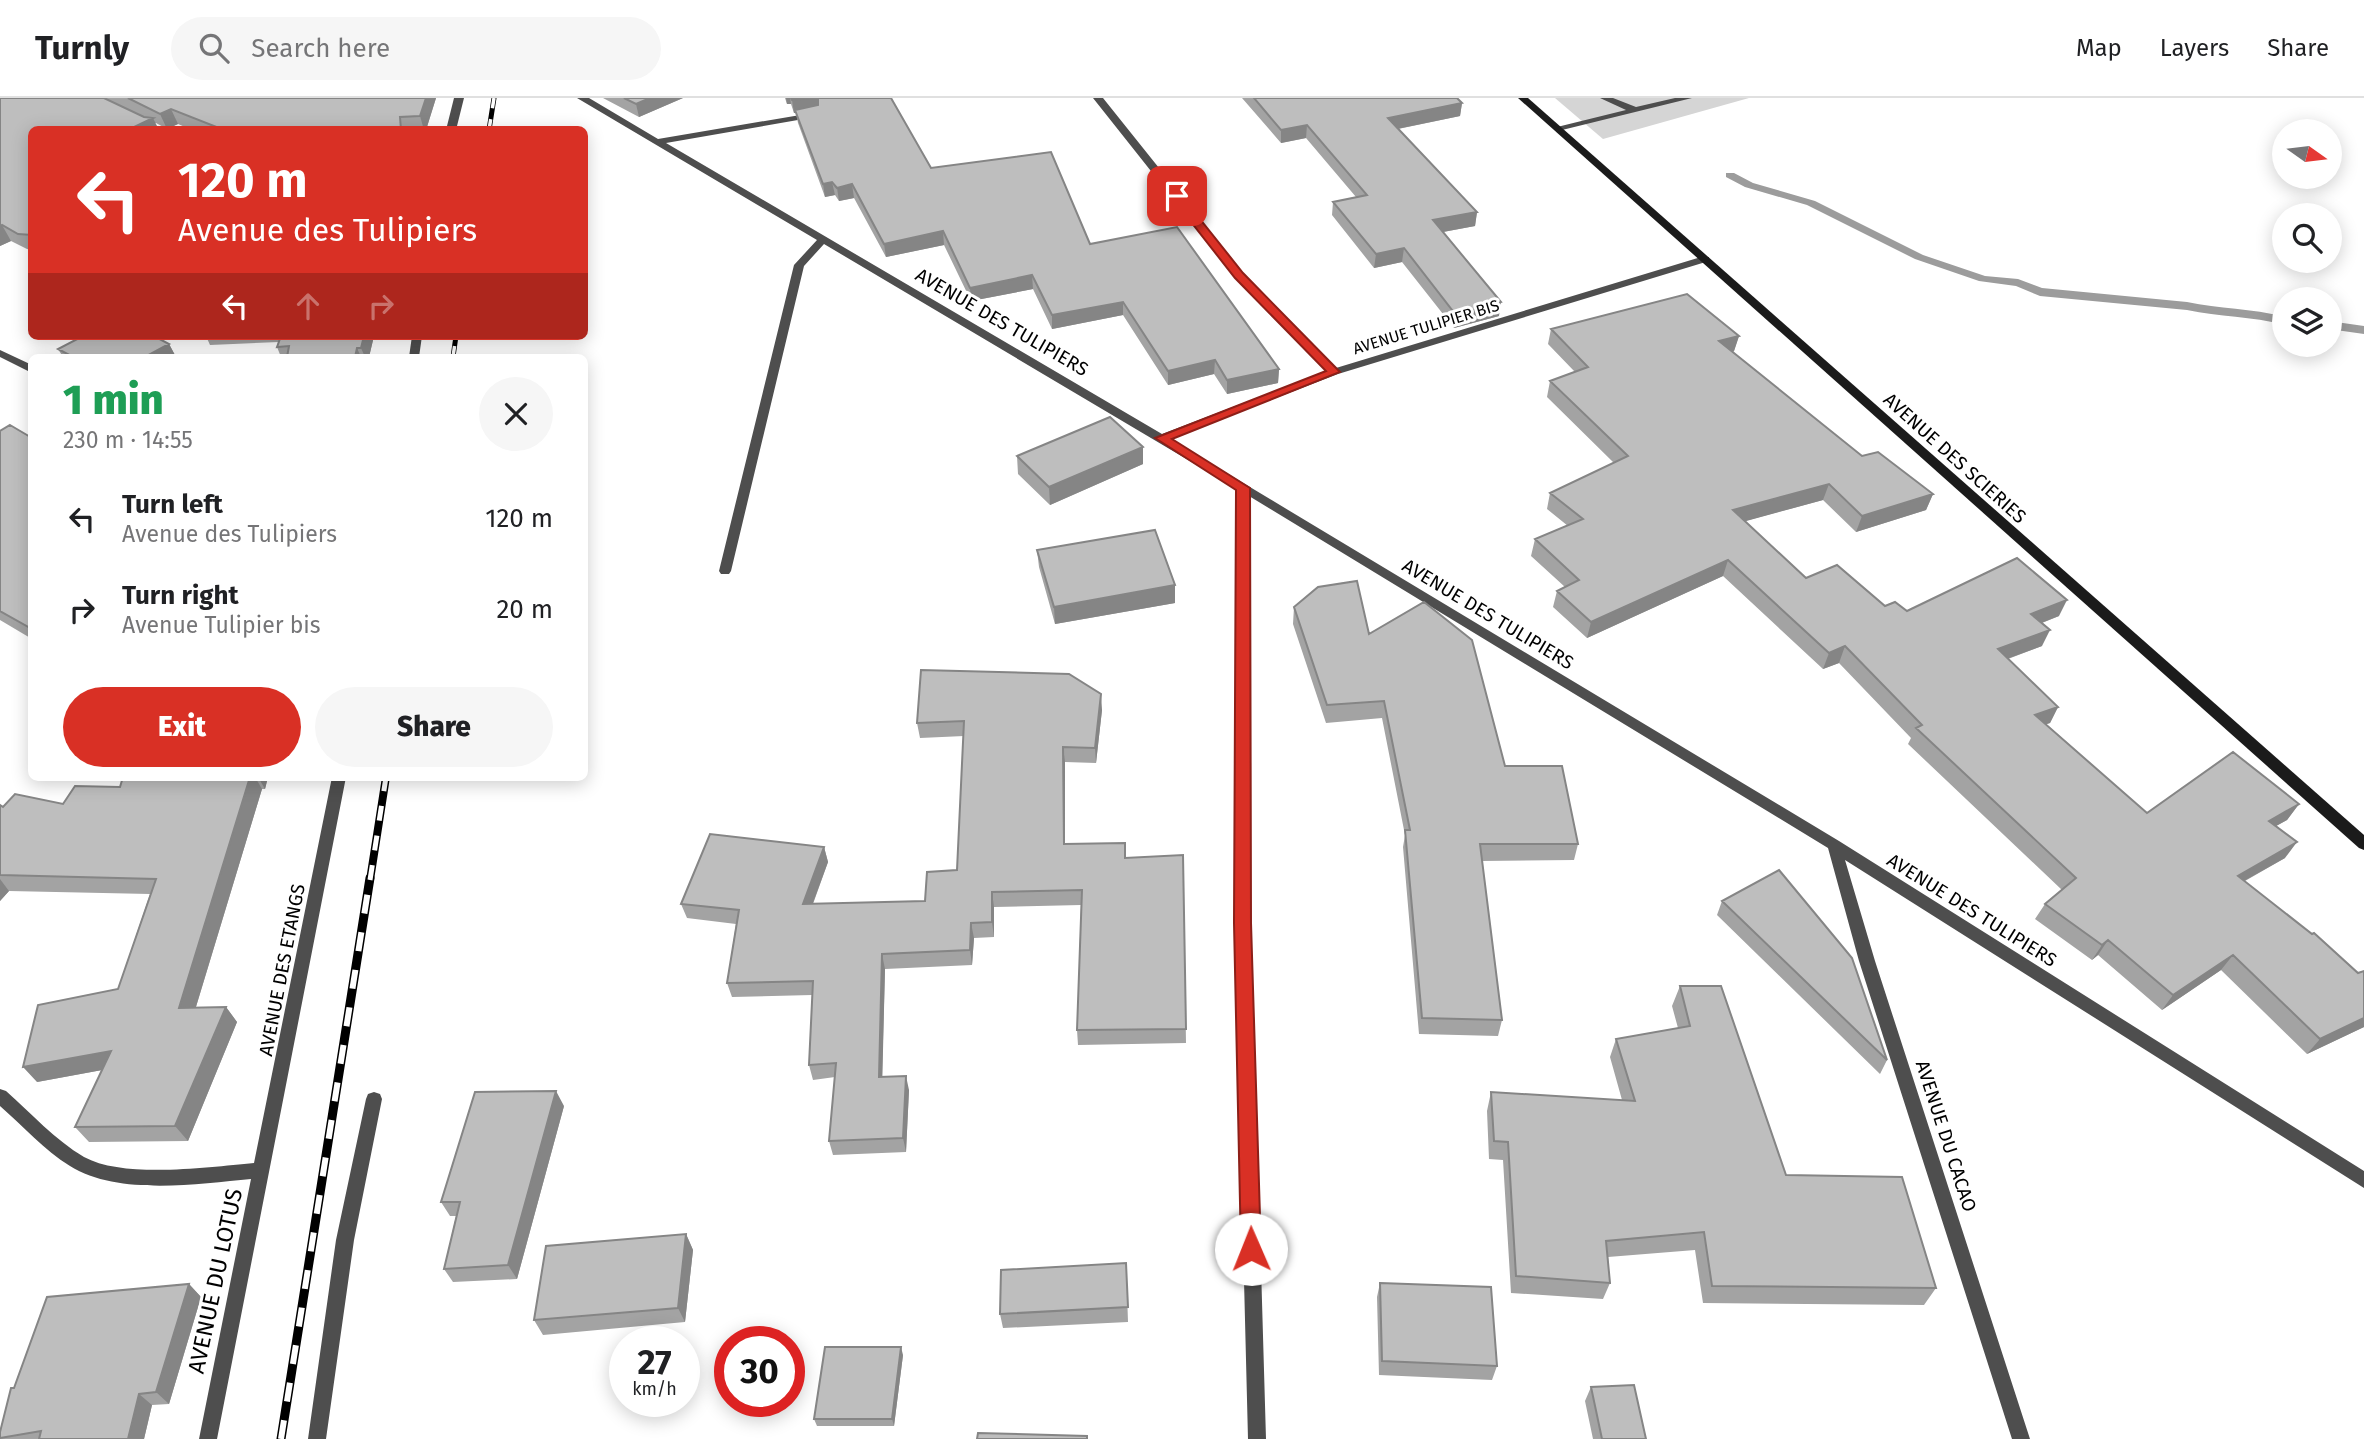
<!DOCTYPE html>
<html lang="en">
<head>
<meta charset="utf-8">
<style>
  :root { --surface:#fff; --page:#f6f6f6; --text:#202124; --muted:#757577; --line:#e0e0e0; --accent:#d93025 }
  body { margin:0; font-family:"Fira Sans",sans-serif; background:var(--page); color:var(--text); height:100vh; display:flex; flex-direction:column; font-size:26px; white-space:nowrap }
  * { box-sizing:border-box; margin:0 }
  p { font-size:23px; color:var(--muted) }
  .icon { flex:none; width:38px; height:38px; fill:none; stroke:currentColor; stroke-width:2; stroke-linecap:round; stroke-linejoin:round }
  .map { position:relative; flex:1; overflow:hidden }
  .side { position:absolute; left:28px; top:256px; width:560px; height:427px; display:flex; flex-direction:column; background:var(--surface); border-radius:10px; box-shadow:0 4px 18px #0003 }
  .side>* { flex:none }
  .top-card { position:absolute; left:28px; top:28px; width:560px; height:214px; border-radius:10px; box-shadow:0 4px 18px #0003; background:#d93025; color:#fff; overflow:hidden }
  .needle { width:46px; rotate:104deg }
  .fabs { position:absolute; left:2272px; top:21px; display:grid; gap:14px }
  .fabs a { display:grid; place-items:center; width:70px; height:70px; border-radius:50%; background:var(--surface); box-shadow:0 4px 18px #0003; font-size:35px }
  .speed { position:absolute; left:609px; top:1228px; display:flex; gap:14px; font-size:35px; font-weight:700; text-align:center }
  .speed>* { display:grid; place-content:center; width:91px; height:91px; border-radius:50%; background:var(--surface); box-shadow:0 4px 18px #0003; line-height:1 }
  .speed small { font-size:18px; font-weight:400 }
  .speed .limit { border:10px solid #d22; background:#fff; color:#111 }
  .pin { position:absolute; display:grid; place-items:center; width:60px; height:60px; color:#fff; margin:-30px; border-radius:14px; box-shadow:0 4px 10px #0006 }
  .me { position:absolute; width:77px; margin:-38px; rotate:359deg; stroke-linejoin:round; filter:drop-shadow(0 0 5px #0008) }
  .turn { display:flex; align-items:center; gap:24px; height:147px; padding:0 35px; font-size:32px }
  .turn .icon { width:91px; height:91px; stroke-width:2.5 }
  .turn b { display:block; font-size:49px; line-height:60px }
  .lanes { display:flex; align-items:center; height:66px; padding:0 35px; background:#0003; justify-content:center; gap:35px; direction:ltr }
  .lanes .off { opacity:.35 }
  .round { display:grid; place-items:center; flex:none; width:74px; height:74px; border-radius:37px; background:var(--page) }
  .overview { display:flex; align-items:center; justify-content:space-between; height:119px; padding:0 35px }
  h1 { font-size:42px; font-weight:800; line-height:52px; color:#1e9e55 }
  .action { display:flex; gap:14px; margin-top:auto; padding:14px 35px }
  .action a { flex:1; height:80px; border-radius:42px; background:var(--accent); color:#fff; font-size:28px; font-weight:800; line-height:80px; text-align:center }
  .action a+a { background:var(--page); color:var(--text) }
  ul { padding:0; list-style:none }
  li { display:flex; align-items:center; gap:21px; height:91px; padding:0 35px }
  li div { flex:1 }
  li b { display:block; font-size:26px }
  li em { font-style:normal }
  header { display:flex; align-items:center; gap:42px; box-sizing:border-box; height:98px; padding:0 35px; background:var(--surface); border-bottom:2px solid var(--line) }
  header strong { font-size:33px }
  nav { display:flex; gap:38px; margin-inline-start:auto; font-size:24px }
  .search { width:490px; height:63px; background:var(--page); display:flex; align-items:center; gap:18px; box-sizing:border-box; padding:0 24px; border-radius:38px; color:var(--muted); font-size:26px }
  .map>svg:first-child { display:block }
  .green { fill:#d5d5d5 }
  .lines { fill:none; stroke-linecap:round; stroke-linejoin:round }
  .stream { fill:#9c9c9c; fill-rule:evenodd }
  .street { fill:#4e4e4e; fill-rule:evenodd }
  .secondary { fill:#1b1b1b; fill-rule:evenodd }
  .rail-far2-casing { stroke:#000; stroke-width:5 }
  .rail-far1-casing { stroke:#000; stroke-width:8 }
  .rail-casing { stroke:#000; stroke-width:9 }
  .rail-far2 { stroke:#fff; stroke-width:3.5; stroke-dasharray:11; stroke-linecap:butt }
  .rail-far1 { stroke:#fff; stroke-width:5; stroke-dasharray:15; stroke-linecap:butt }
  .rail { stroke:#fff; stroke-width:6; stroke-dasharray:19; stroke-linecap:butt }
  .wall { fill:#a3a3a3 }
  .shaded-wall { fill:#858585 }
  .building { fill:#bebebe; stroke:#858585; stroke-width:2 }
  .route { fill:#d93025; stroke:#8d1f18; stroke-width:2 }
  .labels { text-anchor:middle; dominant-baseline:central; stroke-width:6; stroke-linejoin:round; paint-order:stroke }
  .far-street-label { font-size:16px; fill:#000; stroke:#fff }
  .street-label { font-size:19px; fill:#000; stroke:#fff }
  .near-street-label { font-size:23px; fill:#000; stroke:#fff }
</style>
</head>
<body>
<header>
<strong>Turnly</strong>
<div class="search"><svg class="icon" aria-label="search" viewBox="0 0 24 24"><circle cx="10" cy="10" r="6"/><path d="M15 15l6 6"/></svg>Search here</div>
<nav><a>Map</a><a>Layers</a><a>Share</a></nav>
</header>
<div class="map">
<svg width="2364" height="1341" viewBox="0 0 2364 1341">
  <rect width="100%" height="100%" fill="#fff"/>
  <path class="green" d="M1555,0H1749L1603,41Z"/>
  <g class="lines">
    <path class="stream" d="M1726,75H1734L1753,85L1815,103L1923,157L1985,178L2018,181L2042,190L2187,204C2219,211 2252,210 2284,219V227C2252,218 2219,219 2187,212L2040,198L2016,188L1979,183L1915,161L1807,107L1745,89L1726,79Z
      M2329,223L2364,228V236L2329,231Z"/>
    <path class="street" d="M454,0H464L456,32H446Z
      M577,0H589L658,41L818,14V18L815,19L666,45L1162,336L1327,273L1235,179L1093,0H1103L1243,175L1336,270L1701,159H1709V163L1338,276L1170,341L1839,743L2364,1073V1090L1845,762L1875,863L2030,1341H2012L1859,863L1828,750L1249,398L1251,825L1266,1341H1248L1235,825L1237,391L824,146L804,168L731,473L729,476H721L719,473L794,167L817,142Z
      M1600,0H1613L1636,9L1675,0H1692L1558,33L1553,30L1626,12Z
      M412,238H422L419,259H409Z
      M0,252L32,267V275L0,259Z
      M332,679H346L217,1341H199L251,1081C197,1086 118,1098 70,1068C44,1052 23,1028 0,1008V991L6,993C31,1015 55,1042 84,1059C124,1081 209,1069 254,1065Z
      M374,994L380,996L382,1001L354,1142L326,1341H308L336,1142L366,1001L368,996Z"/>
    <path class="secondary" d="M1518,0H1528L2364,737V752L2359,750Z"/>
    <defs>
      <path id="rail-far2" d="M489,32L494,0
        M453,259L456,238"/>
      <path id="rail-far1" d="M370,782L386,679"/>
      <path id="rail" d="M281,1341L370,780"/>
    </defs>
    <use href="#rail-far2" class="rail-far2-casing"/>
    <use href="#rail-far1" class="rail-far1-casing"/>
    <use href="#rail" class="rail-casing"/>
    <use href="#rail-far2" class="rail-far2"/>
    <use href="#rail-far1" class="rail-far1"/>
    <use href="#rail" class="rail"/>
  </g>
  <path class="wall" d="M0,0H436L426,32H192L178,26L167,31L156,25L32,32V152L27,151L11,143L0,148Z
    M603,0H683L639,19Z
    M785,0H891L931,70L1090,146L1279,271L1278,285L1227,296L1214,276L1168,287L1123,217L1052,231L1033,191L971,203L944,147L886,159L854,100L839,103L835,97L825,99L798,25L796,15H794L791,6H787Z
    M1242,0H1457L1462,5L1460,18L1398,31L1477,114L1475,128L1443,134L1499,218L1454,230L1402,164L1374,170L1332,117L1333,104L1356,99L1306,40L1281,45Z
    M1551,231L1739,238L1734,253L1733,254L1862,358L1933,396L1926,412L1856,434L1823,402L1745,423L1806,480L1885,508L1907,513L2059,518L2042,525V548L2008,561L2058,609L2050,625L2046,626L2147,715L2299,706L2287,722L2276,728L2285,760L2245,783L2358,875L2364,873V929L2307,956L2221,872L2162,912L2098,857L2092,862L2035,821L2045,806L2062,792L1908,646L1911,640L1839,565L1823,571L1723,478L1587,540L1553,509L1557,493L1565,489L1531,458L1535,441L1568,428L1547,411L1550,395L1614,365L1547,299L1550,283L1575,274L1548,246Z
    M206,238H374L369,259H281L277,249L279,244L210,247Z
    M169,246L176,259H63L58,251Z
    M0,333L32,340V541L0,522Z
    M1143,349V366L1050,407L1018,376L1017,358Z
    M1037,452L1175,487V505L1055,526L1039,469Z
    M1294,509L1369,536L1505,668L1578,746L1574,762L1482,763L1502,922L1498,938L1419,936L1403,749L1405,737L1382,620L1326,625L1293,526Z
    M1102,612L1096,665L1065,664V746L1126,760L1183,757L1186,945L1078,947L1077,932L1081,807L994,809V839L974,840L972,867L885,871L882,979L909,992L906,1054L833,1057L829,1043L835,979L813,982L809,967L812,897L732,899L727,885L736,826L687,820L681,806L824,749L828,764L813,806L925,803L957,772L964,638L920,640L917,625Z
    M123,679H268L265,691H262L196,909H226L237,924L188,1043L89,1044L75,1029L102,972L37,984L118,891L150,796L9,793L0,803V707L3,709L63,706L120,689Z
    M1722,803L1887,962L1880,976L1717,817Z
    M1680,888L1786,1077L1936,1190L1924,1207L1703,1205L1695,1152L1608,1159L1610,1185L1603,1201L1511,1195L1503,1062L1489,1061L1487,1013L1491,994L1622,1002L1610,959L1616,941L1678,930L1672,908Z
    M564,1008L517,1181L453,1184L444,1171L456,1118H450L441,1104Z
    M686,1136L693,1152L685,1224L543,1237L534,1222Z
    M1126,1165L1128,1224L1003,1230L1000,1216Z
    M1380,1185L1497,1268L1492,1282L1379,1277L1377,1199Z
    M189,1186L201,1199L169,1306L152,1307L144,1341H0V1334L14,1290Z
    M903,1257L894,1328H817L814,1321Z
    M1591,1289L1646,1341H1593L1585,1303Z"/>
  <path class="shaded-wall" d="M426,0H436L426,32H424L420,18Z
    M650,0H683L639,19L636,6Z
    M786,0H790L791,6H787Z
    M810,0H819L821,12H795L796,15H794L792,2Z
    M1462,5L1460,18L1387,33L1388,20Z
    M171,11L178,26L167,31L160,16Z
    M153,20L159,32H128Z
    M1307,27L1306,40L1281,45V32Z
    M832,84L835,97L825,99L823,86Z
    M852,86L854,100L839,103L837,90Z
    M1477,114L1475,128L1432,136L1433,122Z
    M2,127L11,143L0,148V128Z
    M943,133L944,147L886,159L884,146Z
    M1404,150L1402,164L1374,170L1376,156Z
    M1032,177L1033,191L971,203L970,190Z
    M1123,204V217L1052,231V217Z
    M1501,204L1499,218L1454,230L1456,217Z
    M364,238H374L369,259H365L361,250Z
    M1739,238L1734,253L1715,259L1719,243Z
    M169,246L176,259H145Z
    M357,250L361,259H355Z
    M1215,262L1214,276L1168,287V273Z
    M1279,271L1278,285L1227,296V282Z
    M1143,349V366L1050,407L1049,389Z
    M1829,386L1823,402L1728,428L1733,412Z
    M1933,396L1926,412L1856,434L1862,418Z
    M1728,462L1723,478L1587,540L1591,524Z
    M1175,487V505L1055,526L1054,509Z
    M2067,502L2059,518L2023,532L2031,516Z
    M2050,532L2042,548L1990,567L1998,551Z
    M1845,548L1839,565L1823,571L1829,555Z
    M1101,596L1102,612L1096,665L1095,650Z
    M2058,609L2050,625L2026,633L2035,617Z
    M1063,649L1065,664V761L1064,746Z
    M250,679H255L262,691L191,925L179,910Z
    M258,679H268L265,691Z
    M2299,706L2287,722L2258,738L2269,723Z
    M2297,744L2285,760L2226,793L2238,778Z
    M824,749L828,764L807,821L803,806Z
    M0,781L9,793L0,803Z
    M992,794L994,809V839L992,824Z
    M971,825L974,840L972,867L970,852Z
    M2108,842L2098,857L2092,862L2102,847Z
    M882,856L885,871L882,993L879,979Z
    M2233,857L2221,872L2162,912L2173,897Z
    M226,909L237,924L188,1043L175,1028Z
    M2364,920V929L2307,956L2320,941Z
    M111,953L124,968L37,984L23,969Z
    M906,978L909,992L906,1054L903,1040Z
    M556,993L564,1008L517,1181L508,1167Z
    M686,1136L693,1152L685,1224L678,1210Z
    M189,1186L201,1199L169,1306L156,1294Z
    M901,1249L903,1257L894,1328L892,1321Z
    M139,1296L152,1307L144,1341H128Z"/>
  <path class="building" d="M0,0H104L144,19L153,20L128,32H32V137L18,136L2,127L0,128Z
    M128,0H426L420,18L400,19L401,32H224L171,11L160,16Z
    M624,0H650L636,6Z
    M791,0H810L792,2Z
    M818,0H891L931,70L1051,54L1090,146L1177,129L1279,271L1227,282L1215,262L1168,273L1123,204L1052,217L1032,177L970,190L943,133L884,146L852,86L837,90L832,84L823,86L795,12L818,7Z
    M1254,0H1457L1462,5L1388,20L1477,114L1433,122L1501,204L1456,217L1404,150L1376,156L1333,104L1367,97L1307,27L1281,32Z
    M1687,196L1739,238L1719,243L1862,358L1878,354L1933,396L1862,418L1829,386L1733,412L1806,480L1837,467L1885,508L1895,504L1907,513L2017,460L2067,502L2031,516L2050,532L1998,551L2058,609L2035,617L2147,715L2233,654L2299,706L2269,723L2297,744L2238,778L2312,836L2314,835L2358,875L2364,873V920L2320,941L2233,857L2173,897L2108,842L2102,847L2045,806L2076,780L1916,630L1922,627L1845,548L1829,555L1728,462L1591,524L1557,493L1579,482L1535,441L1583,421L1550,395L1628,358L1550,283L1588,269L1551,231Z
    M83,238H154L169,246L145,259H73L58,251Z
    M281,238H364L361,250H357L355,259H287L289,248L277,249Z
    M1110,319L1143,349L1049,389L1017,358Z
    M10,327L32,340V531L0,513V333Z
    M1155,432L1175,487L1054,509L1037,452Z
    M1357,483L1369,536L1424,504L1472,542L1505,668H1562L1578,746H1480L1502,922L1422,920L1405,732H1410L1384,603L1327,607L1294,509L1318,489Z
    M921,572L1069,576L1101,596L1095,650L1063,649L1064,746L1125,745V760L1183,757L1186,931L1077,932L1082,792L992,794V824L971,825L970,852L882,856L879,979L906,978L903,1040L829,1043L836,965L809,967L813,883L727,885L739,812L681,806L710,736L824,749L803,806L925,803L927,774L957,772L964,623L917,625Z
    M123,679H250L179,910L226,909L175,1028L75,1029L111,953L23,969L38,907L118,891L156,781L0,777V707L3,709L15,696L63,706L75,688L120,689Z
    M1779,772L1852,860L1887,962L1722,803Z
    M1680,888H1721L1786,1077L1902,1079L1936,1190L1712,1188L1704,1134L1606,1143L1610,1185L1516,1178L1508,1044L1494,1043L1491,994L1635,1003L1616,941L1690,928Z
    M556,993L508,1167L444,1171L460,1104H441L475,994Z
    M686,1136L678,1210L534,1222L546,1148Z
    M1126,1165L1128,1209L1000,1216L1001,1172Z
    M1380,1185L1491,1189L1497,1268L1382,1263Z
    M189,1186L156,1294L139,1296L128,1341H39L41,1333L0,1340V1334L11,1290H14L47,1199Z
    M825,1249H901L892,1321H814Z
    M1634,1287L1646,1341H1602L1591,1289Z
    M978,1335L1087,1338V1341H977Z"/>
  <path class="route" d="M1173,96H1180L1243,175L1340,274L1172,341L1250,390L1251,825L1261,1151L1258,1158L1251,1160L1244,1158L1241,1151L1234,825L1236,392L1155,340L1326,273L1235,180L1173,101Z"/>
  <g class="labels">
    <g class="far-street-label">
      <text transform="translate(1426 229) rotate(-17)">AVENUE TULIPIER BIS</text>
    </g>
    <g class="street-label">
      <text transform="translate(1002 224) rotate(30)">AVENUE DES TULIPIERS</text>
      <text transform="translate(1955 360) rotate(42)">AVENUE DES SCIERIES</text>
      <text transform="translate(1488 516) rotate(31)">AVENUE DES TULIPIERS</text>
      <text transform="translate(1972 812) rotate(32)">AVENUE DES TULIPIERS</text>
      <text transform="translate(282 872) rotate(-79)">AVENUE DES ETANGS</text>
      <text transform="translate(1946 1038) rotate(72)">AVENUE DU CACAO</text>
    </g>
    <g class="near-street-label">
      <text transform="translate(215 1183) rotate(-78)">AVENUE DU LOTUS</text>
    </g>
  </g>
</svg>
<div class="fabs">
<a><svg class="needle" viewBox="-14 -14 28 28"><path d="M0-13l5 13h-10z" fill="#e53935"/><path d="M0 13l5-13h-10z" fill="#757577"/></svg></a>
<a><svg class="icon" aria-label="search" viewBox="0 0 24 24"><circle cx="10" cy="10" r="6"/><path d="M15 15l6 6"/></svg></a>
<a><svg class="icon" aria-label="layers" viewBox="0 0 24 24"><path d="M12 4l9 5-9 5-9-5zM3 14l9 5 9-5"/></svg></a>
</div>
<div class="speed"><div>27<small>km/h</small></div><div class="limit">30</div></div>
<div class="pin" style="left:1177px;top:98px;background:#d93025"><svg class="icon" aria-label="arrive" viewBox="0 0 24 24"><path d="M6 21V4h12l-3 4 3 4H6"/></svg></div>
<svg class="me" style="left:1251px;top:1151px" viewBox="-20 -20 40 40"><circle r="19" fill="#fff"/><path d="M0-13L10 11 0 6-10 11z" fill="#d93025"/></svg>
<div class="top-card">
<div class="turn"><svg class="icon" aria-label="left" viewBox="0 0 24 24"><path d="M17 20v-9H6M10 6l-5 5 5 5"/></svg><div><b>120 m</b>Avenue des Tulipiers</div></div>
<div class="lanes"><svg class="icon" aria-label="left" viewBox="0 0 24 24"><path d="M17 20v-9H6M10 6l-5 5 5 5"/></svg><svg class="icon off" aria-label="ahead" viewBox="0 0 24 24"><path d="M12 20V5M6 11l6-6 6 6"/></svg><svg class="icon off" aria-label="right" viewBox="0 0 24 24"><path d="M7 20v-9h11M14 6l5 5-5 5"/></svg></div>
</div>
<section class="side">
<div class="overview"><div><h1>1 min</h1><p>230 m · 14:55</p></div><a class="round"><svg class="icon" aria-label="close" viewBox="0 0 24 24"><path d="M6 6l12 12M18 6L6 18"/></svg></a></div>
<ul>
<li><svg class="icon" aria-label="left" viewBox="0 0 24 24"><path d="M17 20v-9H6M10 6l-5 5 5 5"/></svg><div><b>Turn left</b><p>Avenue des Tulipiers</p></div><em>120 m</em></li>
<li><svg class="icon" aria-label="right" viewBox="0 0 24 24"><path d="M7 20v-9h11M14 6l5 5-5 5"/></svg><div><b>Turn right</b><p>Avenue Tulipier bis</p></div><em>20 m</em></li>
</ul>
<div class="action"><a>Exit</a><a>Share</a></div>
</section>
</div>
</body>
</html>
